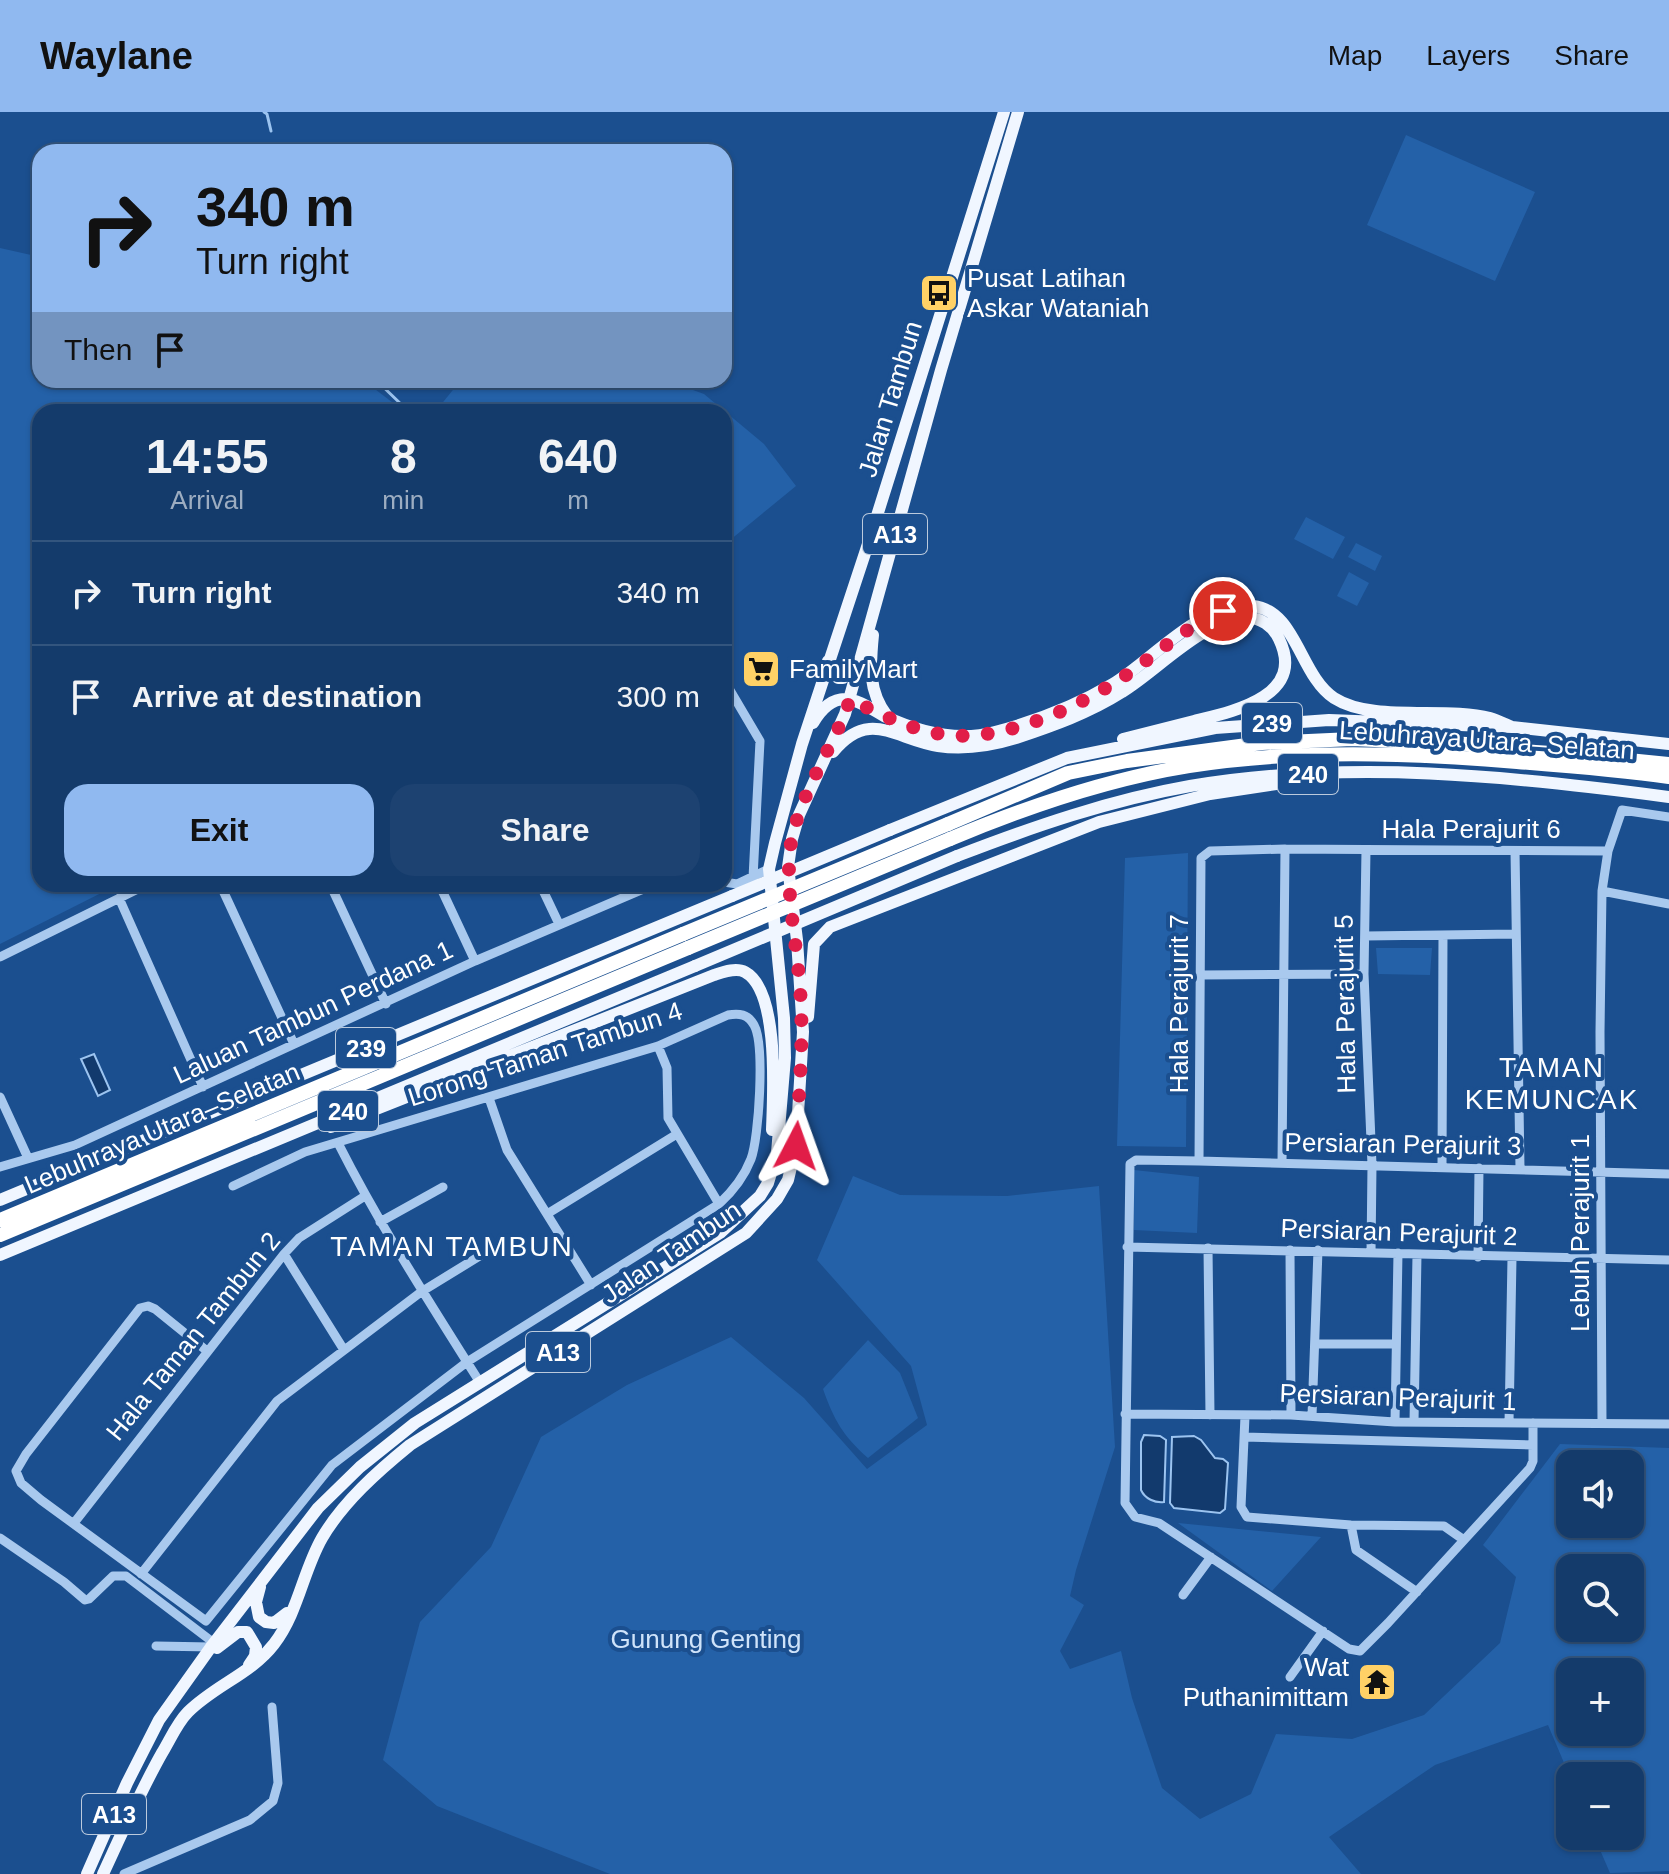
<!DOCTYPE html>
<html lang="en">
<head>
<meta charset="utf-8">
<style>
  :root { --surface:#143b6b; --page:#1d4271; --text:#f1f3f6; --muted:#9dadc1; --line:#33557e; --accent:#90b9f0 }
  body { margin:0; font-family:Helvetica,sans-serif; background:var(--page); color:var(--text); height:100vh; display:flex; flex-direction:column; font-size:30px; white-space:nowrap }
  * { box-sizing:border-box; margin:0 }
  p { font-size:26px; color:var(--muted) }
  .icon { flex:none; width:44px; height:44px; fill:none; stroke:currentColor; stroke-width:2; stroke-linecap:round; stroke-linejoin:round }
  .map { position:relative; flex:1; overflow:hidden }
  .details { position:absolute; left:32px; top:292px; width:700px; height:488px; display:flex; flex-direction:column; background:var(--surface); border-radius:24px; box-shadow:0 2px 6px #0004,0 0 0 2px var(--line) }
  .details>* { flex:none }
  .guide { position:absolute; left:32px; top:32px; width:700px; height:244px; border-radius:24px; box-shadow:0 2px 6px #0004,0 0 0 2px var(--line); background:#90b9f0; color:#111; overflow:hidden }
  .tools { position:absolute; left:1556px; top:1338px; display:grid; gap:16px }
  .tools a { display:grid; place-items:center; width:88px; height:88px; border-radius:16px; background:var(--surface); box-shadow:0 2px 6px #0004,0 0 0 2px var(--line); font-size:40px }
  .pin { position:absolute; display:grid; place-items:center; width:68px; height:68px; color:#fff; margin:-34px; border:4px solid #fff; border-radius:50%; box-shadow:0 2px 8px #0007 }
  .me { position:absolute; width:88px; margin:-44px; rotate:4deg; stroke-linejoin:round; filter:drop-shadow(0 0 6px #0008) }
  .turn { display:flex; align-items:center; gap:28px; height:168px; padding:0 32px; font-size:36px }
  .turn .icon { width:104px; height:104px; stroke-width:2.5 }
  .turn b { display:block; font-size:56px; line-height:68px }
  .then { display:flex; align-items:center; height:76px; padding:0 32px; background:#0003; gap:16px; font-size:30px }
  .eta { display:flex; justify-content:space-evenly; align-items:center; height:136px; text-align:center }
  .eta b { font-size:48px; font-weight:700; line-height:56px }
  .button { display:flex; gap:16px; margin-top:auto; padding:16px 32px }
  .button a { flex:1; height:92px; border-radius:24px; background:var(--accent); color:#111; font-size:32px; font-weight:700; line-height:92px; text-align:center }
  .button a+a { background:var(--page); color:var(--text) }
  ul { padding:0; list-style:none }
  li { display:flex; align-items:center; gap:24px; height:104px; padding:0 32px; border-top:2px solid var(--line) }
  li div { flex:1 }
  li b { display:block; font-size:30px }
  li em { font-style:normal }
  header { display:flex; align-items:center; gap:48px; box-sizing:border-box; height:112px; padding:0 40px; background:var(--accent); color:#111 }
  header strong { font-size:38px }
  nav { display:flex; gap:44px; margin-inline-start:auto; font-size:28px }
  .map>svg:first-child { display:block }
  .green { fill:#2461a8; fill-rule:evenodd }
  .water { fill:#123a6d; stroke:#9cc4f0; stroke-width:2 }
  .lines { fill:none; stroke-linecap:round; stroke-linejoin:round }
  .stream { stroke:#9cc4f0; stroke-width:3 }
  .minor { stroke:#a9c9ee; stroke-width:9 }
  .major { stroke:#f0f6ff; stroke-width:12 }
  .highway { stroke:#fff; stroke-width:14 }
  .major-bridge { stroke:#f0f6ff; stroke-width:12 }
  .highway-bridge { stroke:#fff; stroke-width:14 }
  .route { stroke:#e11d48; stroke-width:14; stroke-dasharray:0 25.2 }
  .labels { text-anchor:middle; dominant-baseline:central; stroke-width:8; stroke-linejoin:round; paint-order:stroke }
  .shield { fill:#1b4f8f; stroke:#bbcadd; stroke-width:2 }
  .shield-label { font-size:24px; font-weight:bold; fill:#fff }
  .poi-label { font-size:26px; fill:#fff; stroke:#1b4f8f; text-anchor:start }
  .street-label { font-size:26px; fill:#fff; stroke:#1b4f8f }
  .park-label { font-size:26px; fill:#cfe3fa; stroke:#1b4f8f }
  .neighbourhood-label { font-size:28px; letter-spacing:2px; fill:#fff; stroke:#1b4f8f }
</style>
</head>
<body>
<header>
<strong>Waylane</strong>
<nav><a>Map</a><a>Layers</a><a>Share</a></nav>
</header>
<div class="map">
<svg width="1669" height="1762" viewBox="0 0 1669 1762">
  <rect width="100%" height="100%" fill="#1b4f8f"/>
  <path class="green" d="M1406,23L1535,80L1495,169L1367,113Z
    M0,136L40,145V268H363L405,300H40V772H119L0,832Z
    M461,268H665L704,282L764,332L796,374L724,433V300H435Z
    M1306,405L1345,425L1333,447L1294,427Z
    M1356,431L1382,444L1375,459L1348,445Z
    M1349,460L1369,471L1357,494L1337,484Z
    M1188,741L1186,1035L1117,1034L1125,746Z
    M1376,836H1432L1430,863L1378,862Z
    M1134,1058L1199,1065L1197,1121L1134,1118Z
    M853,1064L900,1083L1007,1084L1099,1074L1115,1335L1076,1458L1070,1484L1084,1493L1060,1539L1070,1557L1121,1539L1132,1586L1162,1676L1200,1707L1251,1682L1276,1622L1352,1627L1424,1603L1500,1531L1516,1465L1483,1433L1560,1332L1669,1336V1759L1610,1761L1594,1724H1630V1664L1570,1665L1548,1613L1435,1653L1329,1725L1361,1762H610L437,1694L383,1648L420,1510L491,1435L541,1325L627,1273L731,1225L804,1286L867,1357L927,1313L911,1254L817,1148ZM1570,1352H1630V1412H1570ZM1570,1456H1630V1516H1570ZM1570,1560H1630V1620H1570Z
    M868,1228L900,1261L918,1306L868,1346C843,1324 834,1308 823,1277Z
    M1178,1411L1321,1425L1272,1479Z"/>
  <path class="water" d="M94,942L110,978L98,984L81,947Z
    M1144,1323L1160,1324L1166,1328L1164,1390C1155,1391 1145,1387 1141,1378V1330Z
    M1194,1324L1201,1328L1215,1346L1223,1347L1228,1351L1225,1397L1220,1401L1174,1396L1170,1391L1172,1325Z"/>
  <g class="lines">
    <path class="stream" d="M264,0L267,2L271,19
      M376,268L404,295"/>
    <path class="minor" d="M724,568L760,629L753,766
      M1366,738L1364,862L1372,1053L1371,1141
      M1515,739L1520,1056
      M724,770L737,772L769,757
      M220,772L294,932
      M330,772L386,892
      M439,772L475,849
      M540,772L559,812
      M1602,779L1669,792
      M119,786L203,975
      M1365,824L1516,822
      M0,845L148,772
      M1201,863L1364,862
      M658,934L667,956L668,1006L719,1092
      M0,985L28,1046
      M489,986L507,1038L591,1173
      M338,1031C380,1114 430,1191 479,1269
      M1199,1049L1201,746L1210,739L1285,737L1608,739L1622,698L1669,705
      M1282,1051L1285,737
      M0,1055L75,1033L475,849L655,772
      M1442,1055L1443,823
      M547,1102L677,1022
      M380,1110L443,1075
      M1127,1135L1669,1148
      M1208,1136L1210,1303
      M1290,1138L1291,1303
      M284,1142L344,1238
      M1478,1145L1479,1056
      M1315,1232H1396
      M207,1239L155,1197L148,1194L140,1196L26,1342L16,1359L21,1371L41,1388L206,1509L332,1353L467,1250L719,1092C733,1079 744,1065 751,1047C759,1026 765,932 754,913C748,902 739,901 728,903L658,934L305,1040L233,1074
      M1125,1302L1291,1303L1395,1310L1669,1312
      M1245,1304L1241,1395L1247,1405L1351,1413L1444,1414L1464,1428
      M1312,1304L1318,1138
      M1395,1310L1398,1141
      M1414,1310L1417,1143
      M1509,1311L1512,1146
      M1533,1311V1349L1530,1356L1388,1511L1360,1539L1349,1537L1159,1411L1135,1405L1125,1391L1130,1052L1136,1048L1199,1049L1669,1062
      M1602,1311L1600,920L1602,779L1608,739
      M1244,1325L1533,1333
      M74,1411L284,1142L299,1126L365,1084
      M1351,1413L1356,1438L1417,1480
      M0,1426L64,1470L85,1488L89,1487L113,1464H126L214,1531
      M141,1462L277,1289L421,1180L504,1129
      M1183,1483L1211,1445
      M156,1534L211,1535
      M1290,1565L1323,1519
      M124,1762L250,1708L273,1689L278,1671L272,1595"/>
    <path class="major" d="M873,523C870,553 868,579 887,604
      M828,549L831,560L838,566H843L855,552
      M813,611C820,599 830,587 845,587C858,587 873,598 884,604C918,620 958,630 995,620C1037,609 1076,594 1113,572C1154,547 1201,489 1253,494C1296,498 1300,564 1334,586C1373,611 1445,594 1490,606C1497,608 1505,612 1512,615
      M833,640C869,596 895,627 938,634C965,638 990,634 1016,626C1052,614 1089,601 1122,580C1157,559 1202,508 1246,506C1260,505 1273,514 1279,527C1307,585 1231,600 1194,609C1170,615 1146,621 1123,627
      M890,718L1067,646L1215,616L1329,608L1512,615L1669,632
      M957,744C1032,715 1110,688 1190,674C1348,647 1511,664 1669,685
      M808,905L814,832L830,815L1099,710L1210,682L1290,670
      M331,1015L714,863C723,860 736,855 745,860C780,879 773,984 772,1018
      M0,1088L732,784
      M0,1143L695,854
      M260,1475L256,1490L259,1505L266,1510L274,1511L287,1501
      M217,1536L238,1520H247L256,1535L255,1544L249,1553
      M87,1762L127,1671L159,1608L211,1535L318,1396L360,1355L415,1311L720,1121L760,1084L768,1071L777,1041L785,946L784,906L769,757L775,731L802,632L870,426L1004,0
      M103,1762C122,1721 140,1680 162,1641C170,1628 177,1611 188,1600C215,1573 251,1562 274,1532C298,1501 303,1459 322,1426C343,1390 378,1359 410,1333L746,1121L777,1087L788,1068L796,1034L803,920L797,828L788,755L792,727L799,703L845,602L941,258L1018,0"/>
    <path class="highway" d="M948,712L1068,661L1127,649L1262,631L1352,627L1467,632L1669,652
      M950,727C1026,695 1108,667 1189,654C1298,637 1408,641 1517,650C1568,654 1619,658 1669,665
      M0,1108L683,822
      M0,1123L688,836"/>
    <path class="major-bridge" d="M732,784L890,718
      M695,854L957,744"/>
    <path class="highway-bridge" d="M683,822L948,712
      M688,836L950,727"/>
  </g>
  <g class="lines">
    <path class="route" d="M796,1034C799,981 804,929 800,876C797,833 784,771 791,731C799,687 827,643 845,602L850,587C877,601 905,615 935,621C998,635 1086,593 1136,556C1165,535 1189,513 1223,499"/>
  </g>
  <defs>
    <symbol id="bus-square" viewBox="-11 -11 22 22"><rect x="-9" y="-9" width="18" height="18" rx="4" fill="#ffd166" stroke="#1b4f8f"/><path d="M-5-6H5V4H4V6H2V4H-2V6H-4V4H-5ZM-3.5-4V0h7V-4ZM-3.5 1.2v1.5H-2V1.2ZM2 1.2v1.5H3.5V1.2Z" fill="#111"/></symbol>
    <symbol id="supermarket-square" viewBox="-11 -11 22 22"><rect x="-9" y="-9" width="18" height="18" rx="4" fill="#ffd166" stroke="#1b4f8f"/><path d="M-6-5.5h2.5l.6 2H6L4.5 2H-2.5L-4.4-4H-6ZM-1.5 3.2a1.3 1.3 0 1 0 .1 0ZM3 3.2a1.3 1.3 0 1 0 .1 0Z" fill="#111"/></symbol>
    <symbol id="temple-square" viewBox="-11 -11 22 22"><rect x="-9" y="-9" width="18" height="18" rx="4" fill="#ffd166" stroke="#1b4f8f"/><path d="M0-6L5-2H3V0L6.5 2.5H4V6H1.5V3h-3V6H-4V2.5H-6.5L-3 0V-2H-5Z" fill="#111"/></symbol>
  </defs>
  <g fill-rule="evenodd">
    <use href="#bus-square" x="917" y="159" width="44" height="44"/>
    <use href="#supermarket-square" x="739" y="535" width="44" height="44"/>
    <use href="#temple-square" x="1355" y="1548" width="44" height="44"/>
  </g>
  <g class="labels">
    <g class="shield">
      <rect x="863" y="402" width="64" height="40" rx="6"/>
      <rect x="1242" y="591" width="60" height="40" rx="6"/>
      <rect x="1278" y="642" width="60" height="40" rx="6"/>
      <rect x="336" y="916" width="60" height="40" rx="6"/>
      <rect x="318" y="979" width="60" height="40" rx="6"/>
      <rect x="526" y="1220" width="64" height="40" rx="6"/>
      <rect x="82" y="1682" width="64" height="40" rx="6"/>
    </g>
    <g class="shield-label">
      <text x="895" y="422">A13</text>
      <text x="1272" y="611">239</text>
      <text x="1308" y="662">240</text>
      <text x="366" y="936">239</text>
      <text x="348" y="999">240</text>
      <text x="558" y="1240">A13</text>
      <text x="114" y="1702">A13</text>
    </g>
    <g class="poi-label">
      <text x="967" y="166">Pusat Latihan<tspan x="967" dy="30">Askar Wataniah</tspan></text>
      <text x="789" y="557">FamilyMart</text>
      <text x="1349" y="1555" text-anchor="end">Wat<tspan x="1349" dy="30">Puthanimittam</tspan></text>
    </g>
    <g class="street-label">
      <text transform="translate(890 287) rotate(-73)">Jalan Tambun</text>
      <text transform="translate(1487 628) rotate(4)">Lebuhraya Utara–Selatan</text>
      <text x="1471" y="717">Hala Perajurit 6</text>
      <text transform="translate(1179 892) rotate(-90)">Hala Perajurit 7</text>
      <text transform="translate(1345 892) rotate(-91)">Hala Perajurit 5</text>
      <text transform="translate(313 900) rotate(-25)">Laluan Tambun Perdana 1</text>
      <text transform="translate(545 942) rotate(-18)">Lorong Taman Tambun 4</text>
      <text transform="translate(162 1016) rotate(-23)">Lebuhraya Utara–Selatan</text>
      <text transform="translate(1403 1032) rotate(1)">Persiaran Perajurit 3</text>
      <text transform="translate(1399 1120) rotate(2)">Persiaran Perajurit 2</text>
      <text transform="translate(1580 1121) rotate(-90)">Lebuh Perajurit 1</text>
      <text transform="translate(671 1140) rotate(-34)">Jalan Tambun</text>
      <text transform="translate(193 1224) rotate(-51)">Hala Taman Tambun 2</text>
      <text transform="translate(1398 1285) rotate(2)">Persiaran Perajurit 1</text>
    </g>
    <g class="park-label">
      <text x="706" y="1527">Gunung Genting</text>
    </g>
    <g class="neighbourhood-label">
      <text x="1552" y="955">TAMAN<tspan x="1552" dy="32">KEMUNCAK</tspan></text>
      <text x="452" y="1134">TAMAN TAMBUN</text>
    </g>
  </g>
</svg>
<div class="tools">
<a><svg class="icon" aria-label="sound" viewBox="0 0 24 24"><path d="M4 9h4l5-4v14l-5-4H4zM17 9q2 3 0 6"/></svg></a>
<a><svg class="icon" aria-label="search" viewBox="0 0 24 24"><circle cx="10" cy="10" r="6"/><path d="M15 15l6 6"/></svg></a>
<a>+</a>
<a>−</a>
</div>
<div class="pin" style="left:1223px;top:499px;background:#d93025"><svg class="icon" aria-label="arrive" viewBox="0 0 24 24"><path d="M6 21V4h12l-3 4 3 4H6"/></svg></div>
<svg class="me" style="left:796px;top:1034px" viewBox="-20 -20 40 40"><path d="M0-17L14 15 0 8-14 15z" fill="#e11d48" stroke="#fff" stroke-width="4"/></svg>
<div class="guide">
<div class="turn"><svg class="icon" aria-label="right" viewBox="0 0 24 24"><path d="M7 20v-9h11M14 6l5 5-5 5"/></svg><div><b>340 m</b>Turn right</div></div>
<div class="then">Then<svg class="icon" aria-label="arrive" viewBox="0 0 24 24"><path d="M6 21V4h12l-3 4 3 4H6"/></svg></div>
</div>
<section class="details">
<div class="eta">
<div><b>14:55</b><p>Arrival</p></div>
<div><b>8</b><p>min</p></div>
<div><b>640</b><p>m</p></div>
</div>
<ul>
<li><svg class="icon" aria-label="right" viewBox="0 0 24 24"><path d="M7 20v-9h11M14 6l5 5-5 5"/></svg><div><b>Turn right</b></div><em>340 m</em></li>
<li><svg class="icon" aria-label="arrive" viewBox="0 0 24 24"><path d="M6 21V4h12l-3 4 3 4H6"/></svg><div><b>Arrive at destination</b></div><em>300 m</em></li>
</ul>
<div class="button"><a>Exit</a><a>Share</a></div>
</section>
</div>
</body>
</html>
